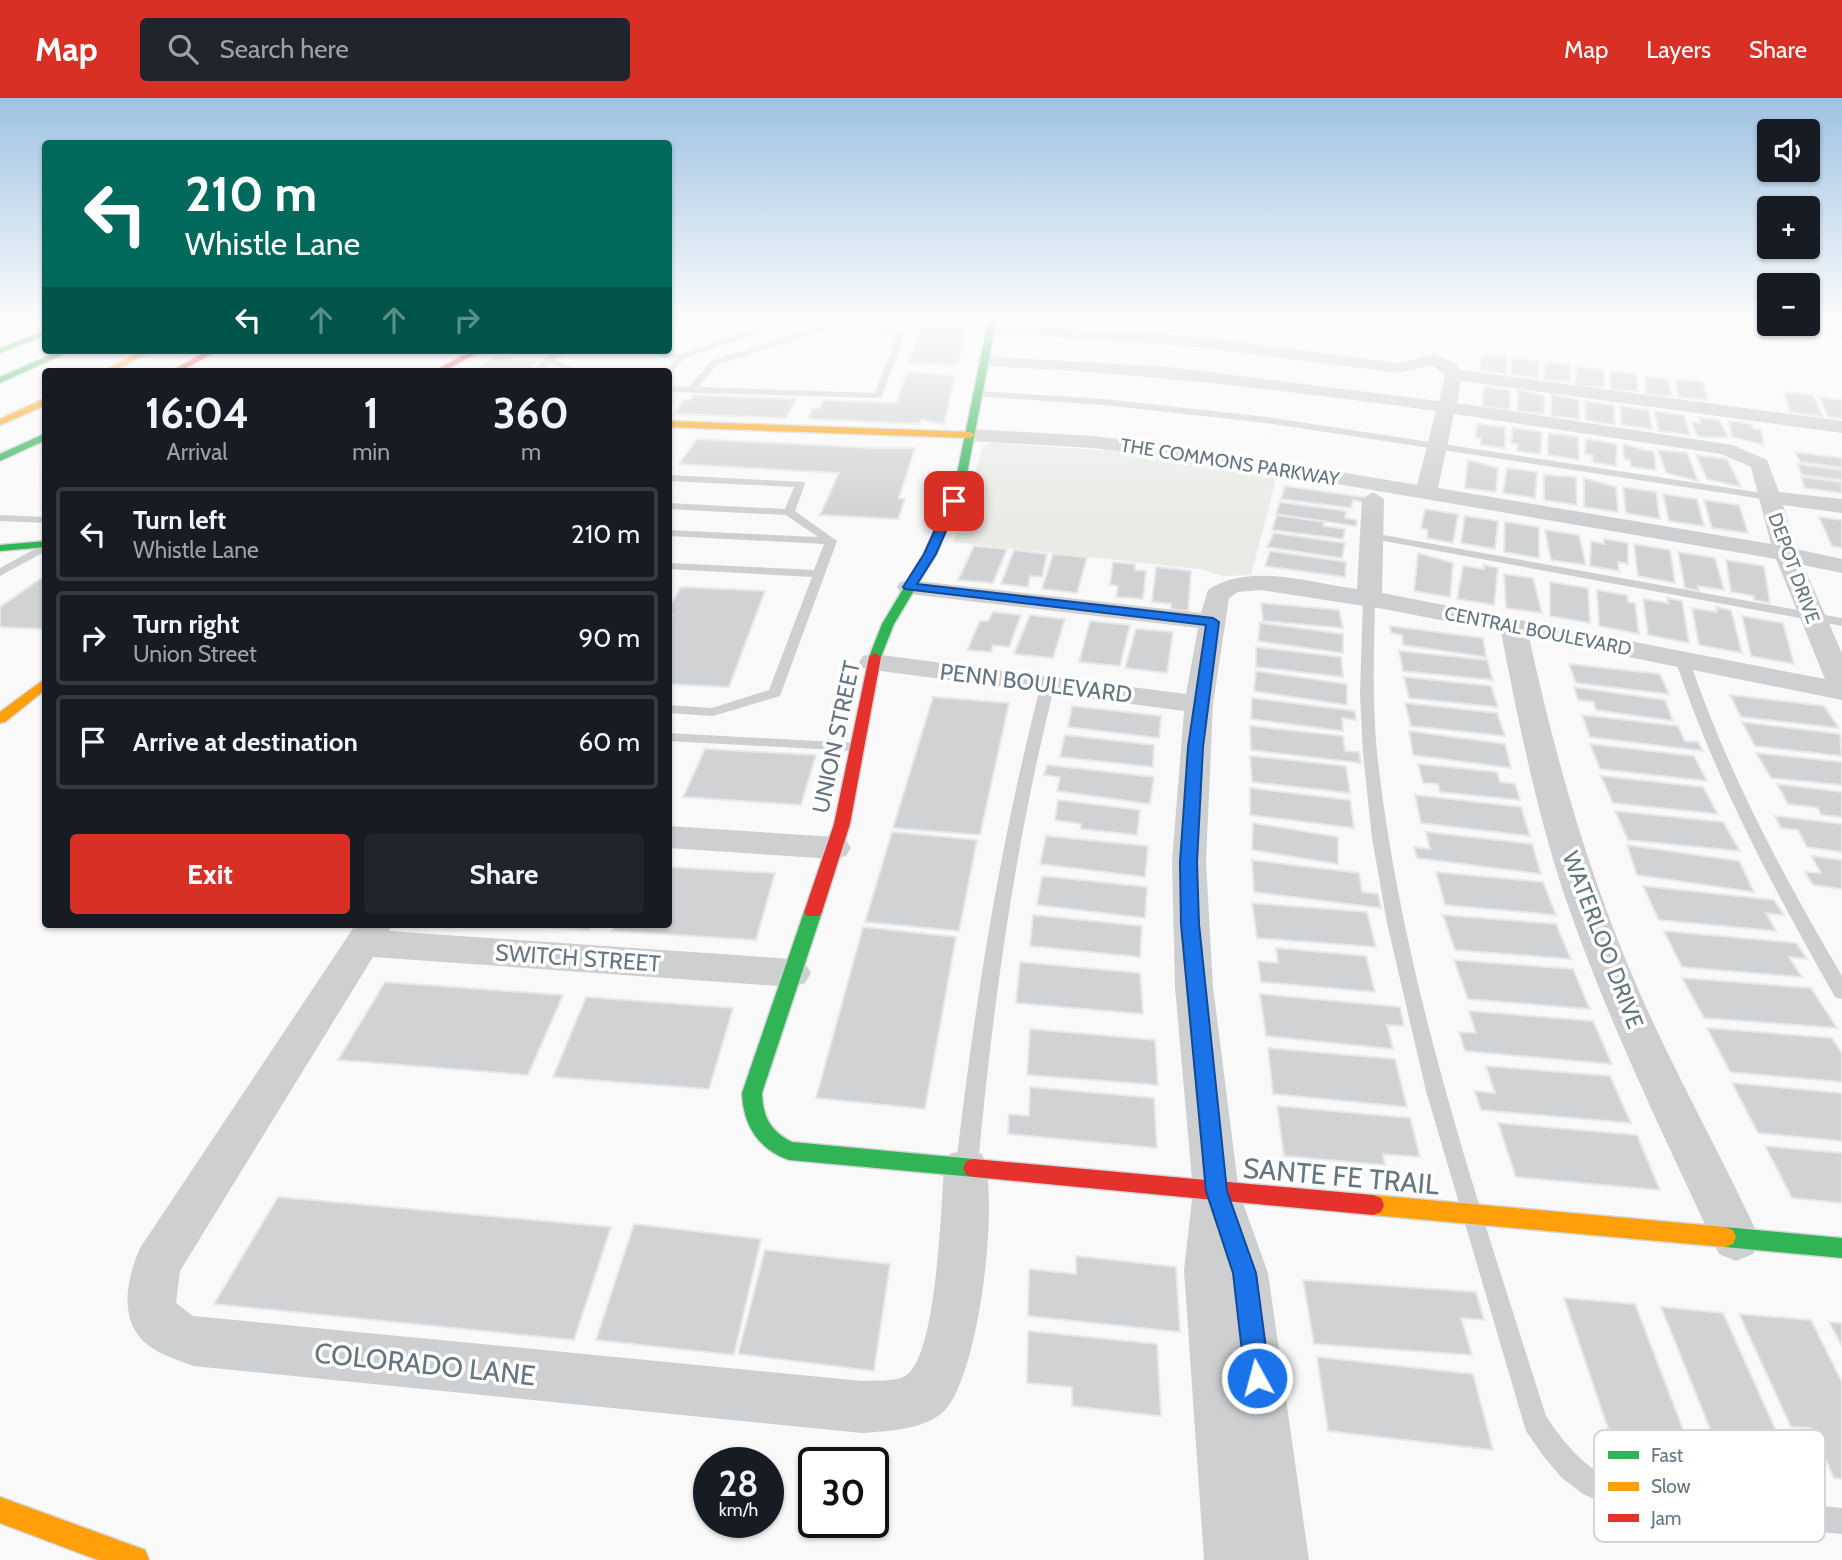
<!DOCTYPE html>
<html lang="en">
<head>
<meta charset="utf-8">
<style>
  :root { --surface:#171b24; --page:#20242c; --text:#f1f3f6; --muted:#9ea1a6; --line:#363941; --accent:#d93025 }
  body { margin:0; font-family:Cabin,sans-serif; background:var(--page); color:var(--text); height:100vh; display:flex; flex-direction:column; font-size:26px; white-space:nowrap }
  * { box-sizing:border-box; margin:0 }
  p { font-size:23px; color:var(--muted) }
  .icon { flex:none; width:38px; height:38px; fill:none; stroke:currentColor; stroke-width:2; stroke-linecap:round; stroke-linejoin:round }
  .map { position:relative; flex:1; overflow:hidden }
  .details { position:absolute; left:42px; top:270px; width:630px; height:560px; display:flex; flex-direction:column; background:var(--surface); border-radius:7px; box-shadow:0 2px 5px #0004 }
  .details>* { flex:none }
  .guide { position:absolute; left:42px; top:42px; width:630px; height:214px; border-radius:7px; box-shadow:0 2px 5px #0004; background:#00695c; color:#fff; overflow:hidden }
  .fabs { position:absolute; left:1757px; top:21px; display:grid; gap:14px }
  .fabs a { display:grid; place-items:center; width:63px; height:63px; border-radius:7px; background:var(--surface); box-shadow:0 2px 5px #0004; font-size:35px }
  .speed { position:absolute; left:693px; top:1349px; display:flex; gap:14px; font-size:35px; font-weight:700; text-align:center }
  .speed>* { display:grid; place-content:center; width:91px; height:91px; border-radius:50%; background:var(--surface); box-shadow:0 2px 5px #0004; line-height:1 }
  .speed small { font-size:18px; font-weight:400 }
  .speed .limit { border:4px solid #111; border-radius:10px; background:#fff; color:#111 }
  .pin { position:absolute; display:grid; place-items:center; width:60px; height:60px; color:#fff; margin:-30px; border-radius:14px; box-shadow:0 4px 10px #0006 }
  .me { position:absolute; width:77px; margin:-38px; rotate:353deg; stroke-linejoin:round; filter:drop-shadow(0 0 5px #0008) }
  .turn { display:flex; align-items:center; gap:24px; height:147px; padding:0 28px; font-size:32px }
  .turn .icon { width:91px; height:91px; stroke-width:2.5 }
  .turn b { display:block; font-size:49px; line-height:60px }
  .lanes { display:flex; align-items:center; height:66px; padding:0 28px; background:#0003; justify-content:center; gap:35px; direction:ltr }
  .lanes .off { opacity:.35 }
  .eta { display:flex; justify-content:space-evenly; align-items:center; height:119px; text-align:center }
  .eta b { font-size:42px; font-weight:700; line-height:49px }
  .cta { display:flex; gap:14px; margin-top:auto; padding:14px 28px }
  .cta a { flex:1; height:80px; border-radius:7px; background:var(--accent); color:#fff; font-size:28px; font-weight:700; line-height:80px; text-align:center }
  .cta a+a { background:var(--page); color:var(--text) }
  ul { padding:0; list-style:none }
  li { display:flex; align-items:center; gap:21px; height:94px; margin:0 14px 10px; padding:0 14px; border:4px solid var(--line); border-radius:7px }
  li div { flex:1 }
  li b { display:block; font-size:26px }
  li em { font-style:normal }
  header { display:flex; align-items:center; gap:42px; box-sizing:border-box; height:98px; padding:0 35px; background:var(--accent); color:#fff }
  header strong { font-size:33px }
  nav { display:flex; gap:38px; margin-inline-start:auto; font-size:24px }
  .search { width:490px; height:63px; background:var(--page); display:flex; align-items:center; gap:18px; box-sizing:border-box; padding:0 24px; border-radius:7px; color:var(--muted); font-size:26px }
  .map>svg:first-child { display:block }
  .green { fill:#e8ebe6 }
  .building { fill:#d0d2d3; stroke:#e8e8e8; stroke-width:2 }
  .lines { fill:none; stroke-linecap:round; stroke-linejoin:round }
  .fast-casing { stroke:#d5d6d7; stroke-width:3 }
  .slow-casing { stroke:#d5d6d7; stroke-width:3 }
  .jam-casing { stroke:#d5d6d7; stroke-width:3 }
  .lane { fill:#cecfd0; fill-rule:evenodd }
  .street { fill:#cecfd0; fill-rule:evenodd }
  .fast { fill:#30b455; fill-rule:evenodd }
  .slow { fill:#ff9f0a; fill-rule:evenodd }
  .jam { fill:#e5322d; fill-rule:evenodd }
  .route { fill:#1a73e8; stroke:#114b97; stroke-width:2 }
  .labels { text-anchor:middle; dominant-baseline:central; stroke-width:7; stroke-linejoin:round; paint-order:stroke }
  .far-street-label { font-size:19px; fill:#657683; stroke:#fff }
  .street-label { font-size:23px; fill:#657683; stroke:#fff }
  .near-street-label { font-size:28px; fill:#657683; stroke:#fff }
  .key { fill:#fff; stroke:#d1d6da; stroke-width:2 }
  .key-label { font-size:19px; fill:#657683 }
</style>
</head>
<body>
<header>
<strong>Map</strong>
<div class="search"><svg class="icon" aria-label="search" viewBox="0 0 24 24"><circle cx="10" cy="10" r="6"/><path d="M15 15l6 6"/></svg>Search here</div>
<nav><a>Map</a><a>Layers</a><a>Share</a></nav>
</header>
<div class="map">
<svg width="1842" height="1462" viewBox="0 0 1842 1462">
  <rect width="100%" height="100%" fill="#f9f9f9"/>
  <path class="green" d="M1343,219H1769V226H1808V219H1842V241L1519,231Z
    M990,345L1133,354L1277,378L1251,477L1224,478L1199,471L953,444L983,349Z"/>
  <path class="building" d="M872,219H937L966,227L958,267L909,265L919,233Z
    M1482,256L1507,259L1506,276L1479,272Z
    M494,258L516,259L513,261L539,262L527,273H476Z
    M1512,260L1539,263L1538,280L1511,276Z
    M1545,264L1570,267V284L1544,281Z
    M1576,268L1604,272V289L1575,288Z
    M1610,273L1636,276L1638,293L1611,292Z
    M907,274L955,278L944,326L921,322L920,326L808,321L813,310H820L824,302L896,305Z
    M1645,279L1668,281L1672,298L1646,296Z
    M1675,281L1703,284L1708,302L1679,299Z
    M1484,289L1510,292V312L1482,308Z
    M1518,291L1545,298L1544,316L1517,313Z
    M1784,294L1813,297L1823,319L1790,314Z
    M1551,296L1579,302V321L1551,318Z
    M694,297L796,301L786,320L674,316L684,302H690Z
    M1820,299L1842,302V320L1828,319Z
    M1585,303L1614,307L1615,327L1585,322Z
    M1620,308L1649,312L1652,331L1622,327Z
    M1654,313L1684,317L1690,337L1659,333Z
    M1699,320L1719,322L1728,339H1698L1691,324L1701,325Z
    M1729,323L1752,326L1753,331L1761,332L1764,347L1732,339Z
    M1477,326L1505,329V350L1481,347V340L1476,339Z
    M1513,330L1542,334L1540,356L1517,353L1518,346L1511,345Z
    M1548,335L1578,339L1579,362L1548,357Z
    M697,341L874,350H915L899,400L905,401L898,421L820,417L839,375L679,366Z
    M1586,341L1617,346L1616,368L1592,364L1593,357L1585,356Z
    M1623,346L1654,354L1656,372L1631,369L1630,362L1624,361Z
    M1658,352L1687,355L1698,383L1666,375Z
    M1795,354L1842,360V370L1800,364Z
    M1696,357L1727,361L1741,389L1707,381Z
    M1468,362L1498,370L1496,394L1465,390Z
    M1797,366L1842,372V382L1802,377Z
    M1507,370L1537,374L1535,400L1503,395Z
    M1544,377L1576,379L1577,407L1544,402Z
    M1801,379L1842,384V395L1805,390Z
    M1584,380L1616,389L1618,414L1584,409Z
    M1285,388L1363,399V404L1353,402L1351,410L1281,401Z
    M1623,389L1656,394L1660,421L1626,415Z
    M1663,396L1697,401L1704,428L1669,423Z
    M1704,402L1739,407L1748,435L1712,430Z
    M1280,404L1346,413L1345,420L1357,422L1356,428L1276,416Z
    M1425,411L1458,416L1453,445L1427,440L1428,432L1421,430Z
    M1277,417L1324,424L1323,428L1345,431L1343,441L1272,432Z
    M1465,418L1498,423L1495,451L1461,445Z
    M1819,419L1842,422V450L1832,448Z
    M1505,424L1539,429V460L1504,454Z
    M1545,432L1579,437L1586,467L1551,462Z
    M1274,435L1345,445L1342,460L1267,449Z
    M1604,441L1628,445V466L1618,464L1619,473L1590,468L1591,443L1604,446Z
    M1634,446L1670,452L1675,485L1638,478Z
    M974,448L1007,451L993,485L958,482Z
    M1014,452L1047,456L1042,479L1030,478L1028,489L1001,486Z
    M1270,453L1346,464L1345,479L1265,468Z
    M1678,454L1715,460L1724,492L1698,488L1699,493L1685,490Z
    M1418,455L1453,465L1450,499L1414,493Z
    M1053,456L1087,459L1077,495L1042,491Z
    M1726,462L1764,468L1770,505L1754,502V498L1731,494Z
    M1113,464L1135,466V472L1146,473L1143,501L1116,499L1118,488L1110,487Z
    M1484,467L1498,470L1494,507L1457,501L1463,468L1484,471Z
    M1156,469L1191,473L1188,513L1171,511V506L1152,504Z
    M1504,476L1533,480L1542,515L1506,510Z
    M46,477V529L42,531L0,529V509Z
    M1550,484L1588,490L1590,525L1550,518Z
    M681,489L765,493L729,589L668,586V523L672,517H668V512Z
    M1597,492L1627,497L1628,504L1635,505L1639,536L1599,528Z
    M1667,500L1682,503L1689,545L1648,537L1643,501L1668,505Z
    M1261,505L1339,512L1343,530L1263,523Z
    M1716,509L1731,512L1742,555L1699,547L1692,510L1717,514Z
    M993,514L1021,517L1009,549L993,547L991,554L967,552L980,523H988Z
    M1030,517L1065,521L1053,560L1014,556Z
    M1742,518L1783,525L1794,566L1751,558Z
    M1090,523L1130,527L1120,568L1079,564Z
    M1260,525L1343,536V555L1258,543Z
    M1390,528L1483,540L1486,559L1403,547L1402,537L1391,535Z
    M1136,531L1173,534L1167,575L1125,570Z
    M1256,549L1341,559L1343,579L1256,569Z
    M1399,553L1487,562L1493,582L1403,573Z
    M1569,566L1660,576L1669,596L1576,585Z
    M1256,573L1347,586V607L1254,593Z
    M1404,579L1491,588L1498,609L1409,600Z
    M1574,589L1665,602L1673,623L1596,612L1594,604L1578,602Z
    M1730,597L1824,608L1839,630L1741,619Z
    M933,599L1009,605L980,737L893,730Z
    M1252,600L1355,613L1356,622L1342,620L1343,633L1251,621Z
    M1405,605L1497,615L1505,638L1411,628Z
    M1072,608L1161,618L1159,640L1068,629Z
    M1582,617L1678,628L1685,643L1698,644L1703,653L1590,639Z
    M1742,624L1840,636L1842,658L1755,648Z
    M1250,628L1343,638L1345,653L1359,654L1361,665L1251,652Z
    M1409,633L1505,646L1511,670L1413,657Z
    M1065,637L1154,647L1153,669L1060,659Z
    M1590,646L1694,658L1707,683L1600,671Z
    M705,651L816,657L801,707L683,699Z
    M1756,655L1842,664V687L1771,680Z
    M1250,658L1346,668L1350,695L1252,684Z
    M1418,666L1497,674L1500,684L1515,686L1520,702L1440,694L1438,686L1423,685Z
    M1047,667L1154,679L1150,706L1057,693L1060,679L1044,677Z
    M1601,678L1703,689L1718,716L1613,705Z
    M1777,686L1842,694V719L1821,717L1818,710L1788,706Z
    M1250,690L1350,702L1354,730L1250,717Z
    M1415,697L1521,709L1530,738L1421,725Z
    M1058,702L1140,712L1137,737L1081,731V726L1055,722Z
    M1615,713L1723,724L1740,753L1628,742Z
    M1775,718L1842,726V754L1807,749L1798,732L1781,730Z
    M1253,725L1338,739V766L1252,752Z
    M892,734L977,742L959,833L865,824Z
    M1426,734L1532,746L1541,776L1417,760L1414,749L1430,751Z
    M1046,738L1148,748L1145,779L1040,766Z
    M1627,747L1739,763L1754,794L1637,777Z
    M1811,758L1842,762V791L1813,787L1805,774L1821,775Z
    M1252,762L1359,775L1362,794L1378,796L1381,810L1254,794Z
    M668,769L775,775L756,842L612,833L615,826H668Z
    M1436,774L1543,784L1556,817L1445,807Z
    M1042,778L1147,789L1145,820L1037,807Z
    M1643,788L1774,802L1784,817L1766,815L1776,833L1659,822Z
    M1252,805L1367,814L1376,849L1257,840Z
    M1033,817L1142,828L1140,859L1030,848Z
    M1443,817L1556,826L1571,861L1455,852Z
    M491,826H592L589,832Z
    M863,829L956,839L925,1011L816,1000Z
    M1664,833L1796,845L1807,861L1789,859L1802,879L1682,869Z
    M1276,850L1366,858L1375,894L1261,884L1258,863L1278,865Z
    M1454,862L1573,871L1590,911L1468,901Z
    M1020,864L1140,875L1143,916L1016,905Z
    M1682,880L1811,890L1837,930L1704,920Z
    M385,884L563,897L528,977L338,962Z
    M1260,896L1400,909L1404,928L1387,927L1393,951L1266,938Z
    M586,899L733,910L709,991L553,979Z
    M1469,913L1593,923L1612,966L1465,953L1459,934L1476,935Z
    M1707,930L1832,940L1842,956V984L1730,974Z
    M1030,931L1155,942L1158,987L1027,977Z
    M1268,950L1395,961L1407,1009L1273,996Z
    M1486,968L1610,978L1631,1025L1481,1012L1475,993L1495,995Z
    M1732,985L1842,995V1043L1758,1035Z
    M1030,989L1154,1000L1157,1050L1008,1036L1009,1016L1029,1018Z
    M1277,1008L1410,1020L1420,1059L1383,1056L1385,1067L1284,1058Z
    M1498,1025L1637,1037L1660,1092L1516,1079Z
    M1765,1048L1842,1055V1105L1792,1100Z
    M278,1099L611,1129L574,1242L214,1206Z
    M634,1126L761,1141L734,1257L596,1242Z
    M765,1152L890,1166L874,1273L738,1256Z
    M1076,1158L1176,1169L1180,1234L1028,1218L1029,1171L1076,1176Z
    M1303,1182L1476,1194L1484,1222L1461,1220L1472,1257L1314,1246Z
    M1564,1200L1635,1206L1694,1360L1615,1351Z
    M1661,1209L1723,1215L1795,1375L1725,1368Z
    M1739,1216L1811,1222L1842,1284V1381L1834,1380L1811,1330L1791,1329Z
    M1829,1224L1842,1225V1248Z
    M1028,1233L1157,1246L1161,1318L1072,1308V1289L1027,1285Z
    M1317,1259L1473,1276L1493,1352L1328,1333Z"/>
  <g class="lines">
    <defs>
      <path id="fast" d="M989,219H997L965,386L936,456L894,526L881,559L875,563L870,562L869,559L882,526L924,456L955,386Z
        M46,232V237L0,255V250Z
        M62,252H73L0,285V279Z
        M46,335V342L0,363V356Z
        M46,443V449L0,453V447Z
        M813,808L819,810L822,814L762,995C763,1019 770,1033 792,1044L974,1061L982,1063L985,1070L982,1077L974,1079L789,1062C758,1051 743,1027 742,995L804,814L807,810Z
        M1725,1129L1842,1140V1160L1725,1149L1717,1146L1714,1139L1717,1132Z"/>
      <path id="slow" d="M144,252H154L114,273H103Z
        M46,300V307L0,327V321Z
        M668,323L970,334L975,337L970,340L668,329Z
        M46,580V591L5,624L0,625V614Z
        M1373,1097L1725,1129L1733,1132L1736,1139L1733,1146L1725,1149L1373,1117L1365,1114L1362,1107L1365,1100Z
        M0,1399L145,1452L149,1462H98L0,1425Z"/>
      <path id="jam" d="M209,252H219L181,273H171Z
        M473,252H483L444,273H434Z
        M875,555L881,559L850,726L822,814L819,818H807L804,814L834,726L869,559Z
        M974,1061L1373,1097L1381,1100L1384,1107L1381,1114L1373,1117L974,1079L966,1077L963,1070L966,1063Z"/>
    </defs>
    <use href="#fast" class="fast-casing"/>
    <use href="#slow" class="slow-casing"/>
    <use href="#jam" class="jam-casing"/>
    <path class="lane" d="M668,219H678L668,223Z
      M752,219C761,219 769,223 777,223C785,223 793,219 802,219L685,260L668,279L667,273L676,260H665L649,252L681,256L769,226Z
      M844,219H857L905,236L881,300L668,294V288L689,289L711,263ZM853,223L897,237L875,295L698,289L717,267Z
      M560,252H569L556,262L582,273H570L551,266L541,273H532L545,260Z
      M978,293L1104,301L1266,319L1769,396L1774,399L1769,402L1266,325L1104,307L975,298L974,296Z
      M668,377L804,384L805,386L795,413L837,443L780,598L713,618L668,615V607L712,610L769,592L812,479L668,471V465L814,472L824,446L668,438V432L818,439L786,417L668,411V405L785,411L794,389L668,383Z
      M0,417L46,419V425L0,423Z
      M1372,435L1842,520V528L1368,440V436Z
      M46,445V453L0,478V470Z
      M1369,497L1375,501C1374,552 1372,604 1377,655C1402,883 1477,1100 1546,1318C1566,1349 1588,1372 1622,1388L1842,1410V1436L1621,1414L1583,1396L1562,1380L1544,1359L1526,1333L1426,993L1387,825L1372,740L1363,655L1360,597L1363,501Z
      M1682,557L1689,561C1727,673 1782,776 1842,878V901L1835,899C1773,790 1715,681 1675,561Z
      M1048,582L1055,586C1015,745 993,905 978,1067L974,1073L967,1076L960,1073L956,1067C975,904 1000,744 1041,586Z
      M668,635L855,645L862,649L855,653L668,643Z"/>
    <path class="street" d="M990,226L1191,238L1399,265L1434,256L1455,265L1460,272L1842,323V335L1461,283L1457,305L1733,347L1767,362L1779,394L1842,401V415L1783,407L1796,451L1842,461V475L1803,467L1842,555V602L1529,539C1556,663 1590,782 1641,898C1678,981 1722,1059 1760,1141L1753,1156L1736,1163L1719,1156C1664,1038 1606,920 1564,796C1536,711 1518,622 1501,534L1384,511L1261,492L1238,494L1229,500L1213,606L1206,764L1213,889L1239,1094L1268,1175L1309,1462H1204L1184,1172L1193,1093L1175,889L1172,764L1184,613L873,572L863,570L859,564L863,558L873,556L1186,596L1198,530L909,496L900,494L897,489L900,484L909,482L1201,515L1208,492C1250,464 1310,485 1357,491L1362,401L1373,394L1384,401L1382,495L1825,581L1776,461L1203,363L1093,350L970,343L960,337L970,331L1093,338L1203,351L1417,387L1436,313C1286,292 1136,275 984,268L975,263L984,258L1170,269L1439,303L1445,277L1432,267L1399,275L1191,248L984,234V228ZM1454,316L1721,356L1751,369L1771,446L1438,390Z
      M668,728L834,739L846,742L851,750L846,758L834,761L668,750Z
      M356,826H393L389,833L792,861L805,865L811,875L805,885L792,889L373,859L180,1173L176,1205L193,1218L862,1283C874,1282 894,1284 905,1278C937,1260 941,1108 944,1070L950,1056L966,1051L982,1056C1001,1096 979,1282 943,1314C923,1332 888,1333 862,1335L193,1268C178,1262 161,1257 148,1247C117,1223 127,1180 140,1150Z"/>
    <use href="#fast" class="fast"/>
    <use href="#slow" class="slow"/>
    <use href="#jam" class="jam"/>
  </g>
  <linearGradient id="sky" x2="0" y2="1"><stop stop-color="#9dc2e2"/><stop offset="0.52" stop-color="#fcfcfc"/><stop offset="1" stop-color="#fcfcfc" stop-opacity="0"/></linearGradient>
  <rect width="1842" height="424" fill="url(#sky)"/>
  <path class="route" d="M954,400L959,403L936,456L917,486L1213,520L1219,524L1203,649L1197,764L1199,826L1227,1093L1256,1175L1270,1280L1266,1288L1257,1292L1248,1288L1245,1280L1233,1175L1206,1093L1181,826L1180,764L1188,649L1206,527L905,491L903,489L924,456L948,403Z"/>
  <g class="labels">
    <g class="far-street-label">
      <text transform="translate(1230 364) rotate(9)">THE COMMONS PARKWAY</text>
      <text transform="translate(1794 470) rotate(70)">DEPOT DRIVE</text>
      <text transform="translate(1538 533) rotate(11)">CENTRAL BOULEVARD</text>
    </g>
    <g class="street-label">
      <text transform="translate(1036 585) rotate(7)">PENN BOULEVARD</text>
      <text transform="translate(836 639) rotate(-78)">UNION STREET</text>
      <text transform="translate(1603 842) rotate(69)">WATERLOO DRIVE</text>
      <text transform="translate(578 860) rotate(4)">SWITCH STREET</text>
    </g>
    <g class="near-street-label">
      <text transform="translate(1341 1078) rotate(5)">SANTE FE TRAIL</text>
      <text transform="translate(425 1266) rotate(6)">COLORADO LANE</text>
    </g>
  </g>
  <rect x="1594" y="1332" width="231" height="112" rx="10" class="key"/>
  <rect x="1608" y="1353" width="31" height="8" fill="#30b455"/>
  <rect x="1608" y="1384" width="31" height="9" fill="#ff9f0a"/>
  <rect x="1608" y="1416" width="31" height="8" fill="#e5322d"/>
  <g class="key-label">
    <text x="1651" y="1364">Fast</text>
    <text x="1651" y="1395">Slow</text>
    <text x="1651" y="1427">Jam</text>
  </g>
</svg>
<div class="fabs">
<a><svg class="icon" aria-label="sound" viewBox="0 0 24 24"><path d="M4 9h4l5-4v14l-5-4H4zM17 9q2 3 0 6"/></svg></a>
<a>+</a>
<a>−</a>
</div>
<div class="speed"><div>28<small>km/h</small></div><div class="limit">30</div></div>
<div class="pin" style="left:954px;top:403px;background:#d93025"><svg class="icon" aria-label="arrive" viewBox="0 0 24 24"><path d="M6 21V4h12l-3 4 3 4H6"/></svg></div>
<svg class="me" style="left:1257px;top:1280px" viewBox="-20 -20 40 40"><circle r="17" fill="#1a73e8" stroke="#fff" stroke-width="3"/><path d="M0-11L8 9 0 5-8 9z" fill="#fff"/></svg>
<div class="guide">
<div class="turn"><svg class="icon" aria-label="left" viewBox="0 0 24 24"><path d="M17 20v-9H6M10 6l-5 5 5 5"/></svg><div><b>210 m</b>Whistle Lane</div></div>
<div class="lanes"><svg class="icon" aria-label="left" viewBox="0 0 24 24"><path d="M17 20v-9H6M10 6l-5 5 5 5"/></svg><svg class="icon off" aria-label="ahead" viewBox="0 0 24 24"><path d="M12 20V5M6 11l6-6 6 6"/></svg><svg class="icon off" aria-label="ahead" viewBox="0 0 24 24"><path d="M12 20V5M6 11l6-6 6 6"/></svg><svg class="icon off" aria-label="right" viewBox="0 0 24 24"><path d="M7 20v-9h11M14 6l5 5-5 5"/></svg></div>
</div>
<section class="details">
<div class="eta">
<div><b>16:04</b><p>Arrival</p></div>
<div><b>1</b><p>min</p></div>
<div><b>360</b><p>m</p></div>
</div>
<ul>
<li><svg class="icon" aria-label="left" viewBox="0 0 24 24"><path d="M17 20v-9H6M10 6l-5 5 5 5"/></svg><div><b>Turn left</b><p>Whistle Lane</p></div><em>210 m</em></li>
<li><svg class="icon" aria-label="right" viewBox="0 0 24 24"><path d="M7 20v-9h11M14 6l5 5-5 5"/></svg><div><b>Turn right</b><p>Union Street</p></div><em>90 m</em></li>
<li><svg class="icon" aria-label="arrive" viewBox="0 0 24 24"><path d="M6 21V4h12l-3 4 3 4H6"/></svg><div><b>Arrive at destination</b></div><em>60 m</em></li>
</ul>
<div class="cta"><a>Exit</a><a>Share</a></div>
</section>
</div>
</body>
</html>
